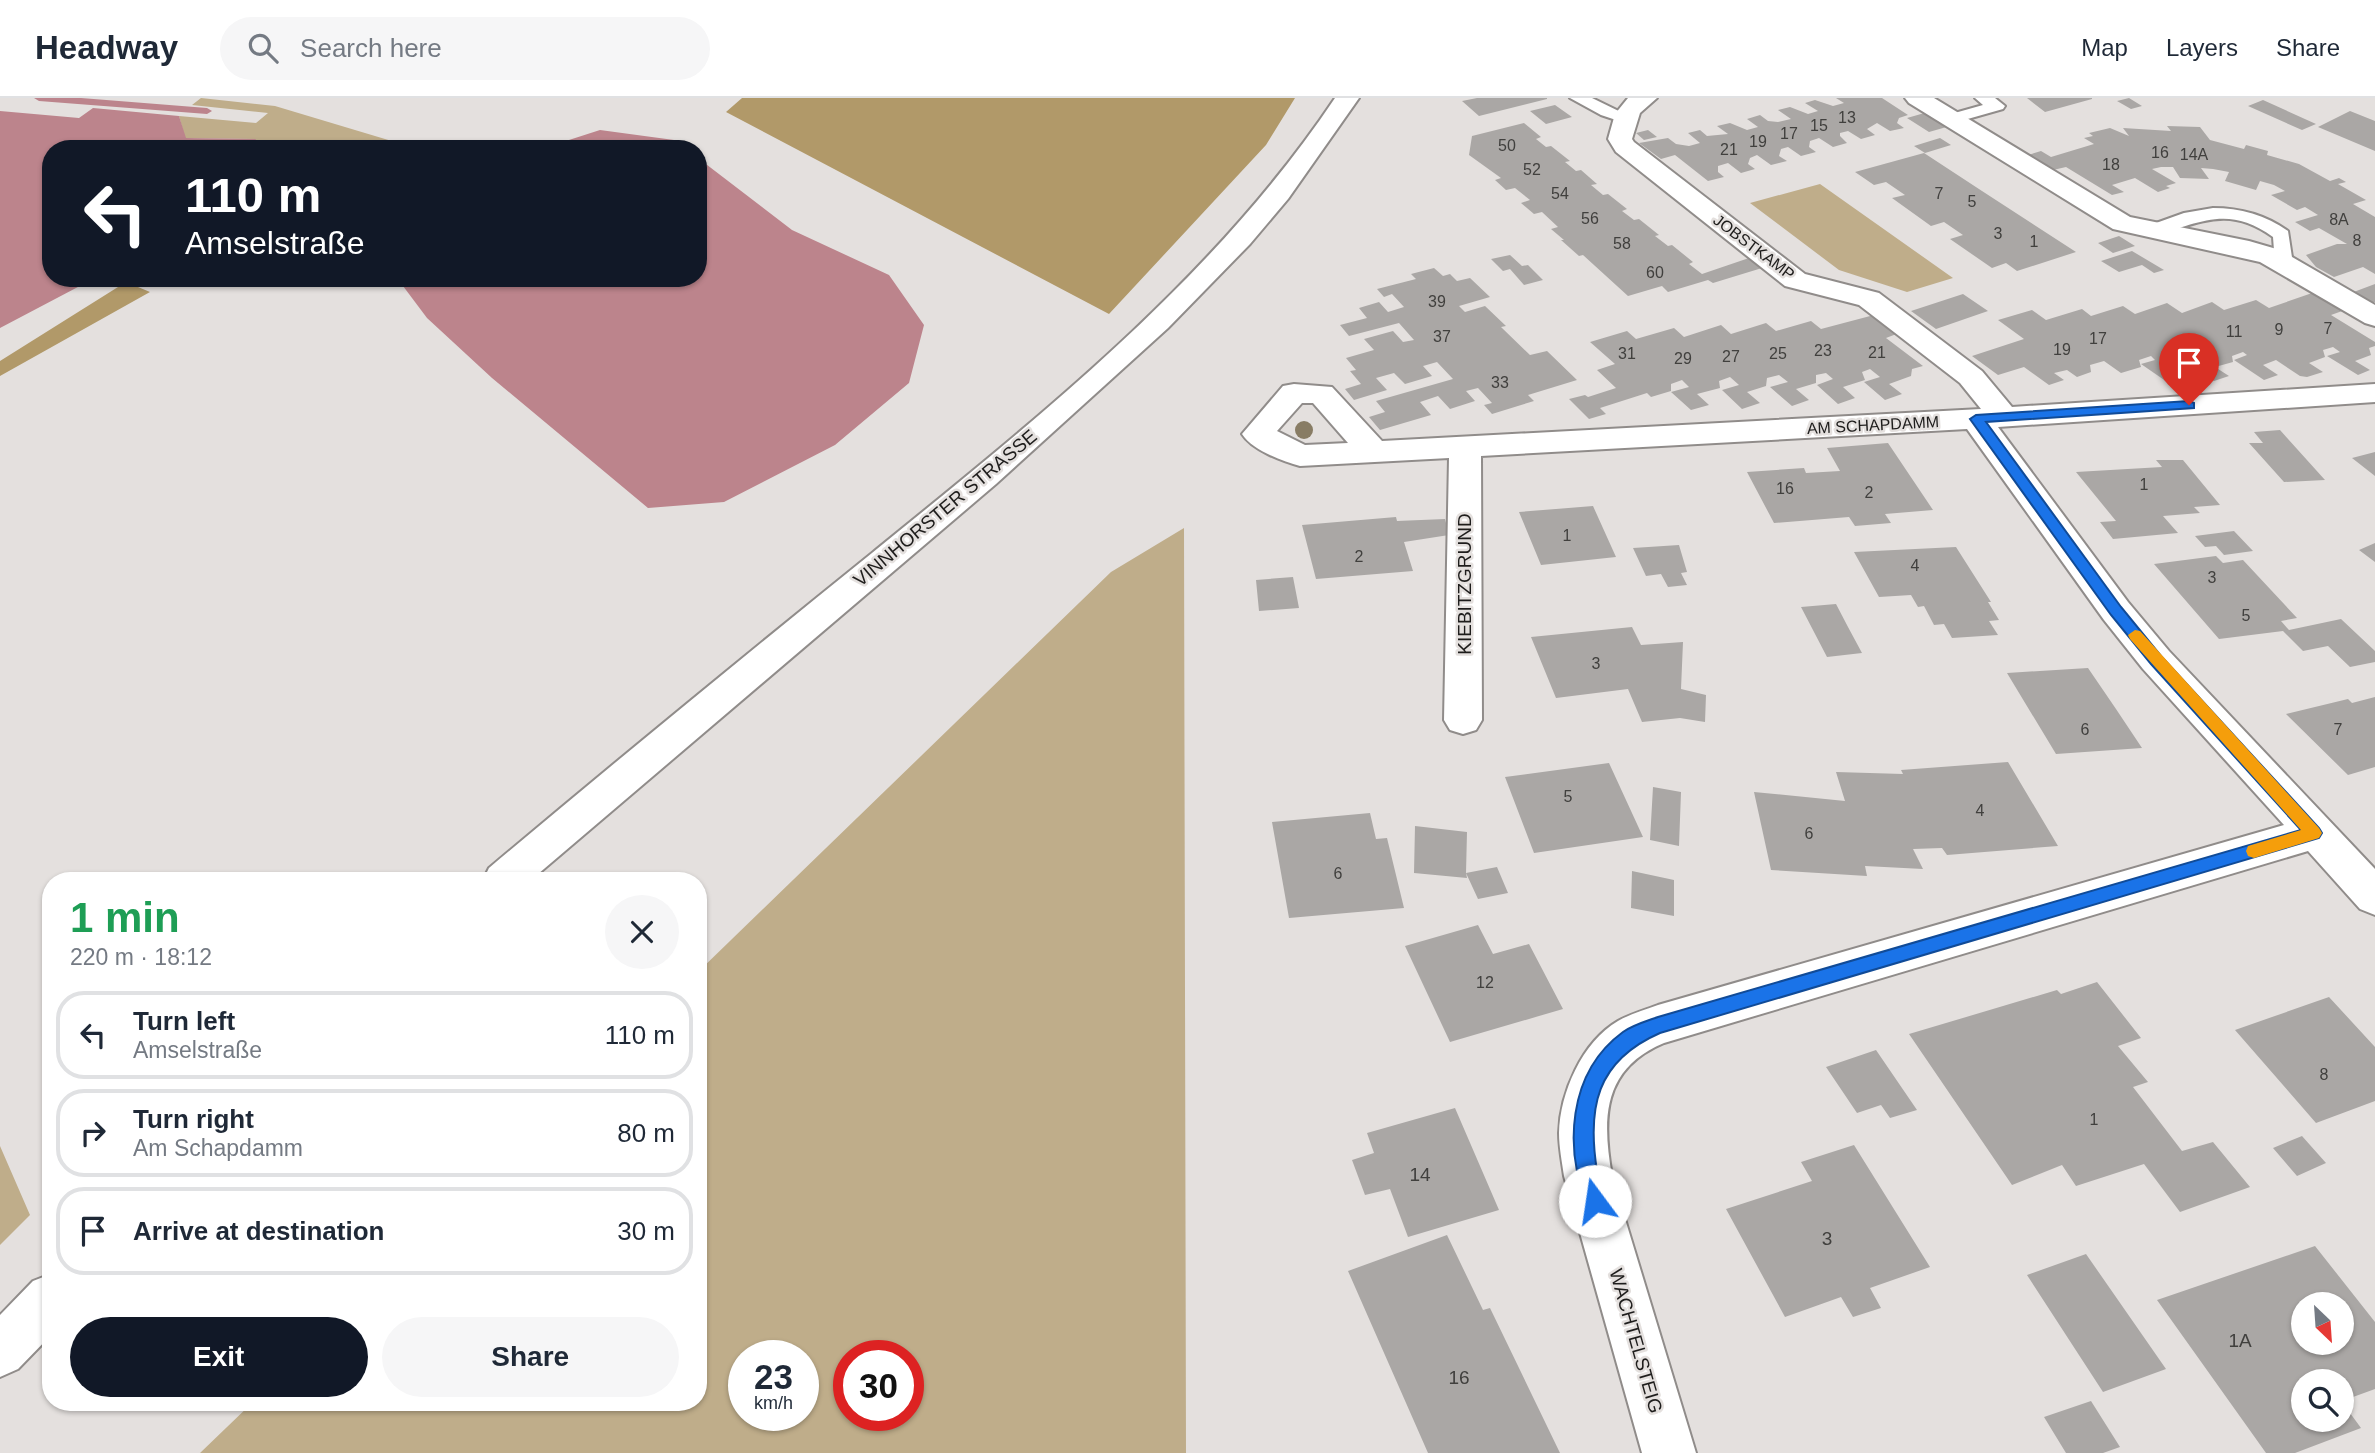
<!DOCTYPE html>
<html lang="en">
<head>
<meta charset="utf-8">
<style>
  :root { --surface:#fff; --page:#f6f6f7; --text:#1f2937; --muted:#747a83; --line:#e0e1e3; --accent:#111827 }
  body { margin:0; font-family:Arial,sans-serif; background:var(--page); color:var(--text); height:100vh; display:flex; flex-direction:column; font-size:26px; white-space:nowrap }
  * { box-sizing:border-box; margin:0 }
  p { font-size:23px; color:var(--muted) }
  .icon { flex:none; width:38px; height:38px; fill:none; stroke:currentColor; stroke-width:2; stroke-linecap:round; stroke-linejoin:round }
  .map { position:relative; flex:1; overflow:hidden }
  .details { position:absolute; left:42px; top:774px; width:665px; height:539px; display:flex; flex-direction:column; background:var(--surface); border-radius:28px; box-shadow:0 2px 5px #0004 }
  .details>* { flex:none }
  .banner { position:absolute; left:42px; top:42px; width:665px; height:147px; border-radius:28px; box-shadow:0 2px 5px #0004; background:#111827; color:#fff; overflow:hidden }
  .needle { width:46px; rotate:155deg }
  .controls { position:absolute; left:2291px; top:1194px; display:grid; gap:14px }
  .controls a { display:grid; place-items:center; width:63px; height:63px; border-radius:50%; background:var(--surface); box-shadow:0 2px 5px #0004; font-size:35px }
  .speed { position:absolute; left:728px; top:1242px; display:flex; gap:14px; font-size:35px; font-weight:700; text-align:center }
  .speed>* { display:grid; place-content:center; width:91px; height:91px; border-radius:50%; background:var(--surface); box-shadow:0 2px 5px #0004; line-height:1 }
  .speed small { font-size:18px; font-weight:400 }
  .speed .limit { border:10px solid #d22; background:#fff; color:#111 }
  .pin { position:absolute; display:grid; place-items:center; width:60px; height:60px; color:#fff; margin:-72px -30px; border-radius:50% 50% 50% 0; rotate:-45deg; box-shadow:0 0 7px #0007 }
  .pin .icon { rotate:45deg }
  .me { position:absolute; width:77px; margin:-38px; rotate:346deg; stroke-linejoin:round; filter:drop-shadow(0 0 5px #0008) }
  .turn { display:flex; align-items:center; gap:24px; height:147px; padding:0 28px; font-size:32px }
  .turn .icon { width:91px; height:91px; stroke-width:2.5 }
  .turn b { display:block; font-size:49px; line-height:60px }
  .round { display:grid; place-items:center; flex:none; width:74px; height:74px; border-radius:37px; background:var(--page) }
  .headline { display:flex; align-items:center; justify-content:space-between; height:119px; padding:0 28px }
  h1 { font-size:42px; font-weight:700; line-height:52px; color:#1e9e55 }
  .cta { display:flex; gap:14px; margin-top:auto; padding:14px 28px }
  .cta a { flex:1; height:80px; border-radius:42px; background:var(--accent); color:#fff; font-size:28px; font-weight:700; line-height:80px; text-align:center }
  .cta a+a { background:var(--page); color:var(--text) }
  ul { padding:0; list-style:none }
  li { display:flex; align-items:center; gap:21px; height:88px; margin:0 14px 10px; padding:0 14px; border:4px solid var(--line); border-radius:28px }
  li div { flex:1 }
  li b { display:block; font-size:26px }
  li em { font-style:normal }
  header { display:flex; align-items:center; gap:42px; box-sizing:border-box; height:98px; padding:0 35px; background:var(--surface); border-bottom:2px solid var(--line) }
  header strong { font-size:33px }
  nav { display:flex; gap:38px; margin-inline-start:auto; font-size:24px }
  .search { width:490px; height:63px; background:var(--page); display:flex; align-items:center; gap:18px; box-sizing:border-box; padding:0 24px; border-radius:38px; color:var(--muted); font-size:26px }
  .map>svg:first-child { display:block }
  .green { fill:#bfad8a; fill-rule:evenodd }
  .forest { fill:#b19969 }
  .water { fill:#bc848c }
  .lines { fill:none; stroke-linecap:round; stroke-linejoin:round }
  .stream { fill:#bc848c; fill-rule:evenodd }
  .building { fill:#aaa7a5; fill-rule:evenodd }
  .service-casing { stroke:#908c8a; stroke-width:4 }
  .minor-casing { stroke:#908c8a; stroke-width:4 }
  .tertiary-casing { stroke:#908c8a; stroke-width:4 }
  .service { fill:#fff; fill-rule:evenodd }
  .minor { fill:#fff; fill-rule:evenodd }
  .tertiary { fill:#fff; fill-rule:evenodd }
  .tree { fill:#887c64 }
  .route { fill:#1a73e8; stroke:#114b97; stroke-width:2 }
  .slow { fill:#f59e0b }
  .labels { text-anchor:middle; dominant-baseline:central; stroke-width:5; stroke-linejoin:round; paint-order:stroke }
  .number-label { font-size:16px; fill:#41403e }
  .far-street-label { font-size:16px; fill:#1e1d1c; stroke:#e4e0de }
  .street-label { font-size:19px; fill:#1e1d1c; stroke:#e4e0de }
  .near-number-label { font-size:19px; fill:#41403e }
</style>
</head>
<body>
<header>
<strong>Headway</strong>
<div class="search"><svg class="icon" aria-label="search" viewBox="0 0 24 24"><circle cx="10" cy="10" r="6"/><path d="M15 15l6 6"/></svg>Search here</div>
<nav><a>Map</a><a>Layers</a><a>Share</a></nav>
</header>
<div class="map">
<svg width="2375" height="1355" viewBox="0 0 2375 1355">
  <rect width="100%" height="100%" fill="#e4e0de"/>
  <path class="green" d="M201,0L275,8L415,50L251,51L255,41L185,40L179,18L256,25L268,15L192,7Z
    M1820,86L1953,180L1907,194L1839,172L1750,105Z
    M1184,430L1186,1355H200L253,1304H698V874L1111,474ZM803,1258V1318H744V1258ZM908,1258V1318H849V1258Z
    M0,1048L30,1117L0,1147Z"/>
  <path class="forest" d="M742,0H1295L1266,47L1109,216L726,14Z
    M126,184L150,194L0,278V263Z"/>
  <path class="water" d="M93,10L179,18L186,40L256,41L251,51H51V180H95L0,230V13L79,20Z
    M600,32L674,42L685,51H541Z
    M698,60L792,132L889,177L924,227L909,285L835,347L724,404L648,410L492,280L427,220L397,180H698Z"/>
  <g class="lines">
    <path class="stream" d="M34,0H81L207,10L212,13L207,16L39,3Z"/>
  </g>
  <path class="building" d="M1477,0H1547V1L1479,18L1462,3Z
    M1836,0H1882L1908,17L1899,20L1897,25L1904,30L1890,33L1877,25L1867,31L1875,37L1861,41L1848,33L1840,35V38L1847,45L1833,49L1819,40L1810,43L1809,49L1816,54L1801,58L1788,49L1781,51L1779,58L1787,63L1771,67L1757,57L1750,60L1748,66L1755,71L1741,75L1728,65L1718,68V74L1724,79L1708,83L1675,57L1661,61L1639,45L1668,40L1676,46L1689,48L1700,45L1688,35L1700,32L1707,38L1728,36L1717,28L1730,25L1747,32L1758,29L1747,21L1760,17L1768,23L1778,24L1791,21L1778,12L1790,9L1808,16L1818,13L1805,5L1815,2L1833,8L1844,5Z
    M2027,0H2092V1L2045,14Z
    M2129,0L2142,8L2131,11L2117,3Z
    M2263,2L2316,26L2302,32L2248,8Z
    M1555,7L1572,19L1546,26L1530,13Z
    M2350,13L2375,23V53L2318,29Z
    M1928,14L1950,28L1929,34L1907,20Z
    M1524,25L1541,39L1536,41L1546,49L1551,48L1570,63L1565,64L1576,73L1581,72L1597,86L1591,87L1603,97L1608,96L1627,111L1622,113L1634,122L1639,121L1659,137L1655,138L1668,148L1672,147L1693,164L1689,166L1702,176L1749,160L1762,170L1713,185L1708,182L1668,194L1662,188L1628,198L1583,157L1579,158L1561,142H1564L1551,131L1558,129L1542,114L1534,116L1521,105L1530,102L1515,90L1506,92L1495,82L1501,80L1469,57L1472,38Z
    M2167,28L2200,29L2210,42L2244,51L2246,47L2268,53L2267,57L2299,66L2330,83L2339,80L2346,84L2338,86L2366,102L2353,106L2375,119V176L2363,169L2334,179L2316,169L2306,157L2337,146H2347L2319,130L2310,133L2295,124L2318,117L2305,109L2297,112L2271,97L2285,93L2274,87L2260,83L2256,92L2225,83L2229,74L2213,71L2201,70L2209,81L2180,80L2173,69H2161L2152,71L2176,85L2166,88L2170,90L2158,94L2135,80L2112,87L2124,94L2112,97L2066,69L2053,72L2028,57L2041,53L2051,59L2094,46L2084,40L2093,38L2089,35L2110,30L2129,38L2123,30L2171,33Z
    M1648,32L1657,39L1644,42L1636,35Z
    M1940,40L1951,47L1925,55L1914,48Z
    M1924,55L1982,93L2076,154L2017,173L2006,165L1992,170L1950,141L1963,137L1944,124L1931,128L1892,100L1905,97L1886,84L1874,87L1855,74Z
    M2119,138L2135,148L2113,155L2098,145Z
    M2132,153L2164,172L2154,175L2142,167L2119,174L2101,163Z
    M1510,157L1522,168L1528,167L1543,182L1524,187L1510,171L1503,173L1491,161Z
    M1434,170L1443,178L1450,176L1457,183L1470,180L1490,199L1459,208L1465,214L1485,208L1506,228L1501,229L1530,257L1547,253L1577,282L1528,297L1534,303L1492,316L1484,307L1492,305L1478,290L1466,293L1475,303L1450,311L1438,298L1420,304L1431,317L1380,332L1369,319L1385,314L1376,303L1453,281L1437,264L1423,268L1432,278L1405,286L1394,275L1376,280L1387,292L1354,302L1345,291L1361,286L1350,273L1356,272L1346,260L1374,252L1364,241L1393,233L1403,244L1414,242L1399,225L1349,238L1340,227L1367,220L1359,210L1379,204L1388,214L1404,209L1392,196L1384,199L1377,191L1416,181L1411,176Z
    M2375,186V204L2370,206L2351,195Z
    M2315,194L2345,212L2331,217L2375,244V248L2369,250L2371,257L2355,263L2370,272L2358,277L2327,258L2340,254L2333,249L2323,252L2325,259L2309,265L2323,274L2307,279L2300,278L2276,262L2263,267L2278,277L2264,282L2234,262L2247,257L2243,254L2232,258L2233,264L2215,269L2229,278L2214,283L2186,264L2201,259L2196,257L2184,261L2186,267L2171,272L2184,281L2170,286L2141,266L2155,262L2151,258L2139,262L2141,269L2121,275L2104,263L2090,267L2091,274L2077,279L2067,272L2054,275L2064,282L2049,287L2024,269L1998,277L1972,258L2024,241L1998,222L2032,212L2046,222L2082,211L2091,218L2123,208L2135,216L2167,205L2182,215L2212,204L2224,212L2256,202L2269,210Z
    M1963,196L1988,213L1936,231L1911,213Z
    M1874,217L1899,235L1886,240L1923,268L1912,271L1911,278L1889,286L1902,296L1885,302L1864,284L1880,279L1870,271L1862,274L1865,282L1843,289L1855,300L1838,306L1817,287L1833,281L1826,275L1816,277V285L1796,291L1809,302L1792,308L1770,289L1788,284L1779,277L1767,280L1766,288L1747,294L1760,305L1742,311L1722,292L1739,287L1730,279L1719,283L1720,290L1697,296L1709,307L1691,312L1671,294L1689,289L1682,282L1671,286V293L1651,299L1647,295L1600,310L1606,316L1589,321L1569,301L1585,297L1588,299L1616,290L1597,272L1615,266L1590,244L1627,233L1636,241L1674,230L1684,239L1721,227L1731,236L1766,225L1776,233L1811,223L1821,231Z
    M2280,332L2325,382L2284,384L2249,345H2263L2254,334Z
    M1888,345L1933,412L1885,416L1891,425L1855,428L1849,419L1774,425L1747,374L1804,370L1806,375L1840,373L1827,350Z
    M2375,354V378L2352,360Z
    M2156,362H2183L2220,407L2194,409L2200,415L2163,418L2178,435L2113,441L2100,424L2116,423L2076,374L2162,369Z
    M1593,408L1616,459L1541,467L1519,414Z
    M1396,419L1397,423L1445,421L1449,437L1404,444L1413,473L1316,481L1302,427Z
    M2234,433L2253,453L2224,457L2216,448L2205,449L2195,438Z
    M2375,445V464L2359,452Z
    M1679,447L1687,474L1681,475L1687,487L1668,489L1661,476L1646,478L1633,450Z
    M1956,449L1991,504H1988L1999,522L1989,523L1998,537L1952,540L1944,526L1934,527L1924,508L1918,509L1911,497L1879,499L1854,454Z
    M2216,458L2223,465L2243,462L2297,520L2281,523L2289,532L2341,521L2375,553V564L2350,569L2328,548L2303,553L2283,533L2219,541L2154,466Z
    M1293,479L1299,510L1259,513L1256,482Z
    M1836,506L1848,529L1862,555L1827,559L1801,509Z
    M1632,529L1641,547L1683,544L1681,591L1706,597L1705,624L1680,620L1642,624L1628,591L1556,600L1531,539Z
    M2088,570L2116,611L2142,650L2056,656L2007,575Z
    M2375,599V669L2348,677L2286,616L2348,601L2352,605Z
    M2008,664L2058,748L1947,757L1942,750L1913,751L1923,771L1865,768L1867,778L1771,772L1754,694L1845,703L1836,674L1903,676L1901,672Z
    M1609,665L1643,739L1534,755L1505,679Z
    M1653,689L1681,694L1679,748L1650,742Z
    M1370,715L1376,741L1387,740L1404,810L1289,820L1272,724Z
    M1415,728L1467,734L1466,775L1497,769L1508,795L1478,801L1466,775L1467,780L1414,775Z
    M1632,773L1674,782V818L1631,810Z
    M1478,827L1493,856L1529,846L1563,911L1450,944L1405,848Z
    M2097,884L2141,940L2118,948L2148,984L2133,989L2182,1053L2213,1044L2250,1089L2180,1114L2144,1066L2076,1088L2062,1067L2012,1087L1909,936L2057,892L2061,896Z
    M2329,899L2375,949V1003L2316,1025L2235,932Z
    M1876,952L1917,1012L1890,1020L1881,1007L1857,1015L1826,969Z
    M1455,1010L1499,1112L1408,1139L1390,1091L1365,1097L1352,1062L1374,1055L1367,1035Z
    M2302,1038L2326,1065L2297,1078L2273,1050Z
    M1854,1047L1930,1169L1870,1190L1881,1210L1853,1219L1841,1199L1785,1219L1726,1111L1812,1083L1801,1064Z
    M1447,1137L1483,1212L1490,1210L1560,1355H1428L1348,1173Z
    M2315,1148L2375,1224V1291L2342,1303V1283H2303V1321H2342V1304L2361,1330L2295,1355H2266L2157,1202ZM2303,1206H2342V1244H2303Z
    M2086,1156L2166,1271L2103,1294L2027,1177Z
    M2091,1303L2120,1349L2103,1355H2066L2044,1319Z"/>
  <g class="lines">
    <defs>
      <path id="service" d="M1570,0H1592L1633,20L1625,25L1601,17Z
        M1975,0H1995L2005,8L2003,11L1950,26L1944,24L1942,21L1944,18L1983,7Z
        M2213,110C2240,110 2266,117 2288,133L2293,166L2291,170H2277L2275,166L2273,139C2226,105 2198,127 2151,138L2142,133L2145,129L2184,115Z"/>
      <path id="minor" d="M1628,0H1657L1640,15L1632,41L1634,44L1805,176L1879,195L1982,273L2012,309L2375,286V304L1998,329L2128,504L2169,553L2375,771V817L2360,811L2308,753L1664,945C1602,971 1602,1021 1612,1078L1696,1355H1642L1564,1078C1562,1064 1559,1049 1559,1035C1560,995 1582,944 1618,923C1630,916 1645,912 1658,907L2284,727L2143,571L2104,522L1967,331L1481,358L1482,622L1476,632L1463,636L1450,632L1444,622L1449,360L1300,368C1282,363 1252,352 1242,336L1283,288L1294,286L1332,289L1382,343L1981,311L1960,285L1859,207L1785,188L1616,54L1608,41L1615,16ZM1302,305H1313L1348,345L1305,347L1277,333Z
        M1905,0H1934L2130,119L2249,143L2280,152L2375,207V228L2365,225L2260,164L2113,131L1909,5Z"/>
      <path id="tertiary" d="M1335,0H1359L1288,101L1250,146L1168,230L996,386L531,782H483L489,770C615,664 743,559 872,455C1039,319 1214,181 1335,0Z
        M51,1176V1237L18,1271L0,1279V1217L33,1183Z"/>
    </defs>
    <use href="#service" class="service-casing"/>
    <use href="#minor" class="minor-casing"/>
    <use href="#tertiary" class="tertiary-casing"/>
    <use href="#service" class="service"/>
    <use href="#minor" class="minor"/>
    <use href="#tertiary" class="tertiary"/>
  </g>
  <circle class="tree" cx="1304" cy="332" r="9"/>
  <path class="route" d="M2189,303L2194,305V310L1986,324L2121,509L2161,558L2319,730L2322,735L2319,740L1660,935C1596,963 1587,1010 1597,1073C1599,1086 1607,1098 1602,1110L1595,1113L1588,1110C1564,1051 1567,975 1623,934C1633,927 1647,923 1658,919L2301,732L2151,566L2111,517L1970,321L1976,317Z"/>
  <path class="slow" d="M2135,532L2140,533L2319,730L2322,735L2319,740L2254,760L2248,758L2246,753L2248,748L2301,732L2130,541L2128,537Z"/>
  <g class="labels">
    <g class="number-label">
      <text x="1847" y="19">13</text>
      <text x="1819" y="27">15</text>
      <text x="1789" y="35">17</text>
      <text x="1758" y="43">19</text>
      <text x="1507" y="47">50</text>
      <text x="1729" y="51">21</text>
      <text x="2160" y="54">16</text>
      <text x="2194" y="56">14A</text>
      <text x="2111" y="66">18</text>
      <text x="1532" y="71">52</text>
      <text x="1560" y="95">54</text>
      <text x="1939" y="95">7</text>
      <text x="1972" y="103">5</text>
      <text x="1590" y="120">56</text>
      <text x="2339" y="121">8A</text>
      <text x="1998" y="135">3</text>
      <text x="2357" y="142">8</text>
      <text x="2034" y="143">1</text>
      <text x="1622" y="145">58</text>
      <text x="1655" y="174">60</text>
      <text x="1437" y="203">39</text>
      <text x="2328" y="230">7</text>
      <text x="2279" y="231">9</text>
      <text x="2234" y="233">11</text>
      <text x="1442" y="238">37</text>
      <text x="2098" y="240">17</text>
      <text x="2062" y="251">19</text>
      <text x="1823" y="252">23</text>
      <text x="1877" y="254">21</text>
      <text x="1627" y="255">31</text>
      <text x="1778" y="255">25</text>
      <text x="1731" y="258">27</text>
      <text x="1683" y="260">29</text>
      <text x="1500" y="284">33</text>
      <text x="2144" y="386">1</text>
      <text x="1785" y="390">16</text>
      <text x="1869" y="394">2</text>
      <text x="1567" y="437">1</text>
      <text x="1359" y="458">2</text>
      <text x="1915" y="467">4</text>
      <text x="2212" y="479">3</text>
      <text x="2246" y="517">5</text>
      <text x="1596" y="565">3</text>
      <text x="2085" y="631">6</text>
      <text x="2338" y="631">7</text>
      <text x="1568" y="698">5</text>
      <text x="1980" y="712">4</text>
      <text x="1809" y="735">6</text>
      <text x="1338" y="775">6</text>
      <text x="1485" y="884">12</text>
      <text x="2324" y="976">8</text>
      <text x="2094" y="1021">1</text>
    </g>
    <g class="far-street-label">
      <text transform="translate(1754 149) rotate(37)">JOBSTKAMP</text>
      <text transform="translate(1873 327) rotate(-3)">AM SCHAPDAMM</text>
    </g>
    <g class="street-label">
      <text transform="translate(945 410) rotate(-40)">VINNHORSTER STRASSE</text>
      <text transform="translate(1464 486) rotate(-90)">KIEBITZGRUND</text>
      <text transform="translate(1636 1243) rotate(74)">WACHTELSTEIG</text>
    </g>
    <g class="near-number-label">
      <text x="1420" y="1076">14</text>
      <text x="1827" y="1140">3</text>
      <text x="2240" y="1242">1A</text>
      <text x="1459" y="1279">16</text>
    </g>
  </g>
</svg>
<div class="controls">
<a><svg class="needle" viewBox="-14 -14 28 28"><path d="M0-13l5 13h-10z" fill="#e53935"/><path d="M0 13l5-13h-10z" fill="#747a83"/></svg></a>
<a><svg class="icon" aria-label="search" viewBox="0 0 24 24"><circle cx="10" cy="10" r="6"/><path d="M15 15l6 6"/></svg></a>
</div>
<div class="speed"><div>23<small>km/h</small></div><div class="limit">30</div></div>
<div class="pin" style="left:2189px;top:307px;background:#d93025"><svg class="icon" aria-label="arrive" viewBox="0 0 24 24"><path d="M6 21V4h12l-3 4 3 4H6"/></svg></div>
<svg class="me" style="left:1595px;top:1103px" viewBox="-20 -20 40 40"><circle r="19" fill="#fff"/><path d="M0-13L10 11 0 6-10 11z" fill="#1a73e8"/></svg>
<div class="banner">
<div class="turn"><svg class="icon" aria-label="left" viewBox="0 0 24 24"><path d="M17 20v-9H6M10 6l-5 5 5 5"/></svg><div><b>110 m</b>Amselstraße</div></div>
</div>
<section class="details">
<div class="headline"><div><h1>1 min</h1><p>220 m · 18:12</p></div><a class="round"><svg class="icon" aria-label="close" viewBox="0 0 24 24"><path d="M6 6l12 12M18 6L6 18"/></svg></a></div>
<ul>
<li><svg class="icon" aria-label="left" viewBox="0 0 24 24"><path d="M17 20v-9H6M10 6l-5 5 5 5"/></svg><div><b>Turn left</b><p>Amselstraße</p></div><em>110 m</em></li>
<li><svg class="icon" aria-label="right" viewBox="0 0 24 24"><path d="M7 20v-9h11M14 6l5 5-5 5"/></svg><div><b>Turn right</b><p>Am Schapdamm</p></div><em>80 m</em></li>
<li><svg class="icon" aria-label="arrive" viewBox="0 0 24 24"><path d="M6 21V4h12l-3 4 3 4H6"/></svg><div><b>Arrive at destination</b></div><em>30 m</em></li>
</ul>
<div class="cta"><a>Exit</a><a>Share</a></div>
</section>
</div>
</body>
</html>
